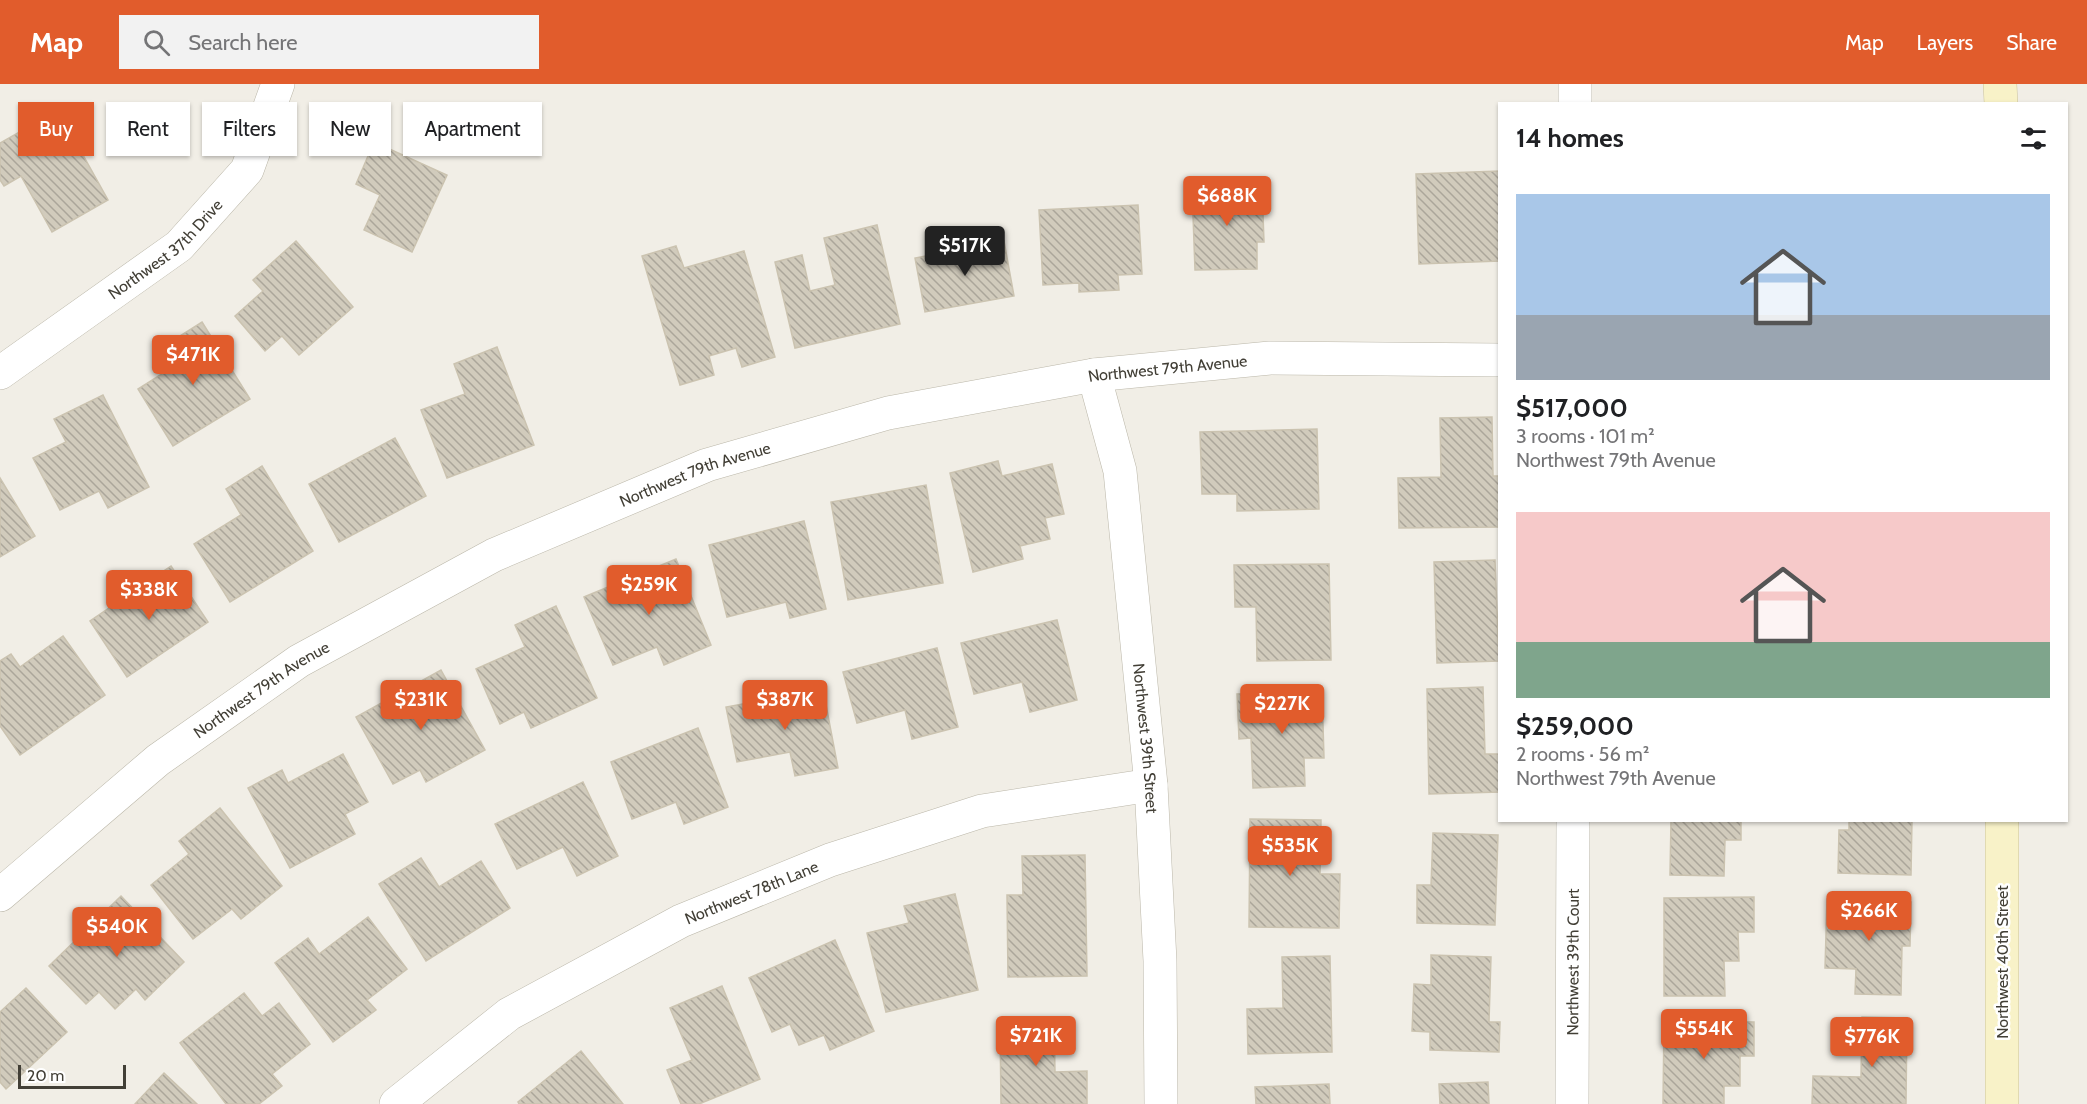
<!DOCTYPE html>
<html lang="en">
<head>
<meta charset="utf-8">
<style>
  :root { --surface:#fff; --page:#f2f2f2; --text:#202124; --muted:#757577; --accent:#e15c2c }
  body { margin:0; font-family:Cabin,sans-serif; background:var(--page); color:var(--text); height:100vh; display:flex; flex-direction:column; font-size:22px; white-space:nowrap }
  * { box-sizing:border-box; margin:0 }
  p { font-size:20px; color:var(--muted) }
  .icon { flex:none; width:33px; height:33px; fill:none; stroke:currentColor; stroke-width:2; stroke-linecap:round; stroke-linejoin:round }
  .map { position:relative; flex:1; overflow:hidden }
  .drawer { position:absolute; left:1498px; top:18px; width:570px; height:720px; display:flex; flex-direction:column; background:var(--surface); border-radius:0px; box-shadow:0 2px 4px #0004 }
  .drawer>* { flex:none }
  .guide { position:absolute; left:18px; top:18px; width:570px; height:54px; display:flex; gap:12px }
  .scale { position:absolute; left:18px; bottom:15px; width:108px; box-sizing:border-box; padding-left:6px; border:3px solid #423f36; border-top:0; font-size:16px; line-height:21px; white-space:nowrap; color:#423f36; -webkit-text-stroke:4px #fff; paint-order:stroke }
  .price { position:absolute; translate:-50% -51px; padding:0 14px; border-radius:6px; background:var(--accent); color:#fff; font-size:20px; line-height:39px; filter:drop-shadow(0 2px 3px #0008) }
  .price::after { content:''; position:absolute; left:50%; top:36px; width:18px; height:14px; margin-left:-9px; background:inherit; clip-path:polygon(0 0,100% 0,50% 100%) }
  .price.on { background:#222; color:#fff }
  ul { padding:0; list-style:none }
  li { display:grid; align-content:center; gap:12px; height:318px; padding:0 18px }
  li span { display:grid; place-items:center; height:186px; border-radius:0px; color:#555 }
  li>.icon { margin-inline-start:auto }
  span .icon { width:108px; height:108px; fill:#fffc; stroke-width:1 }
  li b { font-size:26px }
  h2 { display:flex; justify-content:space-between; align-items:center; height:72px; padding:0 18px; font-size:26px }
  .chip { padding:0 21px; border-radius:0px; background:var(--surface); box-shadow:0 2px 4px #0004; font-size:21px; line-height:54px }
  .chip.on { background:var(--accent); color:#fff }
  header { display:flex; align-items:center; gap:36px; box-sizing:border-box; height:84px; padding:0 30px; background:var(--accent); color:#fff }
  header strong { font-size:28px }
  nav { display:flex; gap:33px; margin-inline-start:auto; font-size:21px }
  .search { width:420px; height:54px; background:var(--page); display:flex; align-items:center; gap:15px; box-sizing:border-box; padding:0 21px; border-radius:0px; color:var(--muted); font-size:22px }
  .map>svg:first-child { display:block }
  .building { fill:url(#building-back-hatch); stroke:#cbc3b0; stroke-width:1.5 }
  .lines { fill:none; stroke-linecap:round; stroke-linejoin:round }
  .street-casing { stroke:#bbb7a9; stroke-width:34 }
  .secondary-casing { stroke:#cbc39a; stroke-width:34 }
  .street { stroke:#fff; stroke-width:33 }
  .secondary { stroke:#f8f2c8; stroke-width:33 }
  .labels { text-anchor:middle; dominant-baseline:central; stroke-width:5; stroke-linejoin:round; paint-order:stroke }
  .street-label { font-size:16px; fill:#423f36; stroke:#fff }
</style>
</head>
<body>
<header>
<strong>Map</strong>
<div class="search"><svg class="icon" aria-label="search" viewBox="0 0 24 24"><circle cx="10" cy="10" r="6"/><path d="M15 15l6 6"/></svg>Search here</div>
<nav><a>Map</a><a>Layers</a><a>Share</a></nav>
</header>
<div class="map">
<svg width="2087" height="1020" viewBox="0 0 2087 1020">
  <defs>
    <pattern id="building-back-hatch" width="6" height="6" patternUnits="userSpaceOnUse" patternTransform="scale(1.5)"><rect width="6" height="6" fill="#d1cbbc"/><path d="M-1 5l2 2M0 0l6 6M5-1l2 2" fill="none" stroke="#aba69a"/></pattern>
  </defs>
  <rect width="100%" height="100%" fill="#f1eee6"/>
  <g class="building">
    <path d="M 58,26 L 108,116 L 52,148 L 21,92 L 4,102 L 0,96 L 0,59 Z"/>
    <path d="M 374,58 L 447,91 L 412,168 L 364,146 L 380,111 L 356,100 Z"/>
    <path d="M 1500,87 L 1500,177 L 1419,180 L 1416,90 Z"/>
    <path d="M 1262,102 L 1264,158 L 1257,158 L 1257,185 L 1195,186 L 1192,104 Z"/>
    <path d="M 1138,121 L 1142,190 L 1118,191 L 1119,206 L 1079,208 L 1079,199 L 1043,201 L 1039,126 Z"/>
    <path d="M 877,141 L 900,240 L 795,264 L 775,178 L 802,171 L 810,207 L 835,201 L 824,154 Z"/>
    <path d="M 296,157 L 353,223 L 299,271 L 282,252 L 265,267 L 235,232 L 263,207 L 253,196 Z"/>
    <path d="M 1004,157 L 1014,212 L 925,228 L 915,174 Z"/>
    <path d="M 676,162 L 684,184 L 744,167 L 775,273 L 742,283 L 736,264 L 709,272 L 714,291 L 680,301 L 642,172 Z"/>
    <path d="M 202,238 L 250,315 L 173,362 L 138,305 L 173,283 L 161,264 Z"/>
    <path d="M 497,263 L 534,361 L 447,394 L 421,326 L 465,310 L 454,280 Z"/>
    <path d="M 103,311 L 149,403 L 108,424 L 99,407 L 60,426 L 33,374 L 66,358 L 54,335 Z"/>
    <path d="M 1492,333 L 1493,392 L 1500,392 L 1500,443 L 1399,444 L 1398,394 L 1441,393 L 1440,334 Z"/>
    <path d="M 1317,345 L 1319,425 L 1237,427 L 1237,410 L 1202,410 L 1200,348 Z"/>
    <path d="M 395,354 L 426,412 L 339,458 L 309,400 Z"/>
    <path d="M 998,377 L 1002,392 L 1052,380 L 1064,430 L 1045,434 L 1050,455 L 1020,462 L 1023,475 L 973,488 L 950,389 Z"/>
    <path d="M 262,382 L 313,467 L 230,518 L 194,460 L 241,431 L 226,405 Z"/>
    <path d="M 0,394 L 35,452 L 0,473 Z"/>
    <path d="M 926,401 L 943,499 L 848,516 L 831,418 Z"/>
    <path d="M 804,437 L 826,525 L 790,534 L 786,518 L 727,533 L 709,461 Z"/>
    <path d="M 676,475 L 711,561 L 664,581 L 657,563 L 613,581 L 584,513 Z"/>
    <path d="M 1495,476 L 1499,577 L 1437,579 L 1434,478 Z"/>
    <path d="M 1329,480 L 1331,576 L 1257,577 L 1256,523 L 1235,523 L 1234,481 Z"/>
    <path d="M 171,482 L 208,538 L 127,593 L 90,537 Z"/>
    <path d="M 556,522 L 597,614 L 531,644 L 524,628 L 500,640 L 476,585 L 525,563 L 515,541 Z"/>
    <path d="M 1057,536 L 1077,616 L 1030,628 L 1022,598 L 974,610 L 961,559 Z"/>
    <path d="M 63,552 L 105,611 L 20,671 L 0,642 L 0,577 L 11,570 L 20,583 Z"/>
    <path d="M 937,564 L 958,643 L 912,655 L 905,626 L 857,639 L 843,588 Z"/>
    <path d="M 441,586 L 485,666 L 426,698 L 420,686 L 393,700 L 356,633 Z"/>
    <path d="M 1483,603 L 1485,670 L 1500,670 L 1500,708 L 1429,710 L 1427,605 Z"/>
    <path d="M 823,605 L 838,684 L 795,692 L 790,668 L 737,678 L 726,623 Z"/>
    <path d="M 1322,607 L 1324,674 L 1304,674 L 1305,702 L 1253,704 L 1251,654 L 1239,655 L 1237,610 Z"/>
    <path d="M 698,644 L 728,723 L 684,740 L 676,718 L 632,735 L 611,678 Z"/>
    <path d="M 343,670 L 368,718 L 345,730 L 355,750 L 290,784 L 248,704 L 282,686 L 288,699 Z"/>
    <path d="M 583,698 L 618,772 L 577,792 L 563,763 L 517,785 L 495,740 Z"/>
    <path d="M 220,724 L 282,802 L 241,835 L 232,825 L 193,855 L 151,801 L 189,770 L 179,757 Z"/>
    <path d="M 1250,735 L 1321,736 L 1320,790 L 1340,790 L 1339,844 L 1249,843 Z"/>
    <path d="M 1671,736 L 1741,736 L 1741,756 L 1725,756 L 1724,792 L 1670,791 Z"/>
    <path d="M 1849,736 L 1912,736 L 1911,791 L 1838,789 L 1839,746 L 1849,746 Z"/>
    <path d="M 1433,749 L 1498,751 L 1495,841 L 1417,839 L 1417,801 L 1431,801 Z"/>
    <path d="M 1085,771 L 1087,892 L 1008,893 L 1007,811 L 1023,811 L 1022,772 Z"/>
    <path d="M 421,774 L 439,803 L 481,777 L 510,824 L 426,877 L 379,800 Z"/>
    <path d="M 955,810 L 978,906 L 886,928 L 867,849 L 909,839 L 904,822 Z"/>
    <path d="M 121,812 L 184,878 L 145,916 L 136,905 L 115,925 L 99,908 L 86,920 L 49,882 Z"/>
    <path d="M 1754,813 L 1754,848 L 1738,848 L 1739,877 L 1724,877 L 1725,912 L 1664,912 L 1664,814 Z"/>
    <path d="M 1827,815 L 1911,818 L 1910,862 L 1902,862 L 1901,911 L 1855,910 L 1856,885 L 1825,884 Z"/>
    <path d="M 368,833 L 407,885 L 367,916 L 376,926 L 333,958 L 275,879 L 308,854 L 319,870 Z"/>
    <path d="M 835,856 L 874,947 L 830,966 L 824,951 L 799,961 L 790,940 L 772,948 L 749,894 Z"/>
    <path d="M 1431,871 L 1491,873 L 1489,938 L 1500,938 L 1499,968 L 1430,966 L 1430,948 L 1412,947 L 1414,900 L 1431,901 Z"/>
    <path d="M 1330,872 L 1332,968 L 1248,970 L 1247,925 L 1283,924 L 1282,873 Z"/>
    <path d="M 722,902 L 760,995 L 699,1020 L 681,1020 L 667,986 L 692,976 L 670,924 Z"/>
    <path d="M 26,904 L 67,948 L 6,1005 L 0,998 L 0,928 Z"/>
    <path d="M 244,909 L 262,932 L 279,919 L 310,960 L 272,990 L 282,1002 L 259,1020 L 226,1020 L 180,959 Z"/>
    <path d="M 1862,933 L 1907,934 L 1906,1020 L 1812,1020 L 1813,992 L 1861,993 Z"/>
    <path d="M 1054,937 L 1055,988 L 1087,987 L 1087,1020 L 1001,1020 L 1000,938 Z"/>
    <path d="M 1664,937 L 1754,938 L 1754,972 L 1740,972 L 1740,1002 L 1724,1002 L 1724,1020 L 1663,1020 Z"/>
    <path d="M 581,967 L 623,1020 L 519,1020 L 518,1018 Z"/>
    <path d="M 164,989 L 197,1020 L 135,1020 Z"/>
    <path d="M 1488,998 L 1489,1020 L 1440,1020 L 1439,1000 Z"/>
    <path d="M 1329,1000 L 1330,1020 L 1256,1020 L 1255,1003 Z"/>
  </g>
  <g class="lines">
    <g class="street-casing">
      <g id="street">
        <path d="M 1575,20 L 1575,0"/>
        <path id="s1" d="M 0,289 L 179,162 L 247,86 L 278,0"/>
        <path id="s2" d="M 1094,291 L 1120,387 L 1151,701 L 1160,877 L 1161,1020"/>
        <path id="s3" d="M 0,811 L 158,676 L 299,577 L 494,471 L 707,381 L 888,329 L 1094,291 L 1270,274 L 1500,276"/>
        <path id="s4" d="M 396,1020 L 509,930 L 681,837 L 830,776 L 982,727 L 1151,701"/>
        <path id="s5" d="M 1572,1020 L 1573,736"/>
      </g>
    </g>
    <g class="secondary-casing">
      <g id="secondary">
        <path d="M 2000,0 L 2001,20"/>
        <path d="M 2002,736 L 2002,1020"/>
      </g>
    </g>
    <use href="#street" class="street"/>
    <use href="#secondary" class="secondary"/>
  </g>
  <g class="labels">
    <g class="street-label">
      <text stroke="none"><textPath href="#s1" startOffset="207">Northwest 37th Drive</textPath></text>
      <text stroke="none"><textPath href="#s3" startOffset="1305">Northwest 79th Avenue</textPath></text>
      <text stroke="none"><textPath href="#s3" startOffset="819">Northwest 79th Avenue</textPath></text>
      <text stroke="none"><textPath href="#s3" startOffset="333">Northwest 79th Avenue</textPath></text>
      <text stroke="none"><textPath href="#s2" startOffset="368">Northwest 39th Street</textPath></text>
      <text stroke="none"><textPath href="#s4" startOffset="416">Northwest 78th Lane</textPath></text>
      <text stroke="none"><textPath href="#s5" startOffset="142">Northwest 39th Court</textPath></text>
      <text transform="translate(2002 878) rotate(-90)">Northwest 40th Street</text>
    </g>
  </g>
</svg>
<div class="scale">20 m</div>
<b class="price" style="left:1227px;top:143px">$688K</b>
<b class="price on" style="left:965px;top:193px">$517K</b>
<b class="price" style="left:193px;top:302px">$471K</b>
<b class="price" style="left:649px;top:532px">$259K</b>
<b class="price" style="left:149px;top:537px">$338K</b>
<b class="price" style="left:421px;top:647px">$231K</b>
<b class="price" style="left:785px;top:647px">$387K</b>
<b class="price" style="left:1282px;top:651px">$227K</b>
<b class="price" style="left:1290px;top:793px">$535K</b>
<b class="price" style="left:1869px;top:858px">$266K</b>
<b class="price" style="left:117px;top:874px">$540K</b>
<b class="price" style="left:1704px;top:976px">$554K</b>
<b class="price" style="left:1036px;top:983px">$721K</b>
<b class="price" style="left:1872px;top:984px">$776K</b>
<div class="guide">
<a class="chip on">Buy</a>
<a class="chip">Rent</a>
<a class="chip">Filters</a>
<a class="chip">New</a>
<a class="chip">Apartment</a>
</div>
<section class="drawer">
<h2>14 homes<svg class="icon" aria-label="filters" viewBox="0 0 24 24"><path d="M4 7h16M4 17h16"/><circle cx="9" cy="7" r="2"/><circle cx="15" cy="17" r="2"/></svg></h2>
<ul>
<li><span style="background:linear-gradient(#a9c7e8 65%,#9aa5b1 0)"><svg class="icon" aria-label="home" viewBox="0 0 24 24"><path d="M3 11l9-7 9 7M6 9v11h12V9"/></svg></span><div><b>$517,000</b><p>3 rooms · 101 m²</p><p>Northwest 79th Avenue</p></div></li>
<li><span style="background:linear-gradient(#f6c9c9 70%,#7fa58c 0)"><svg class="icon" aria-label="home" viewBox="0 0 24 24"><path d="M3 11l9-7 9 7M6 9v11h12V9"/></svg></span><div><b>$259,000</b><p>2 rooms · 56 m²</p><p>Northwest 79th Avenue</p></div></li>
</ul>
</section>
</div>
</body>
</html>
